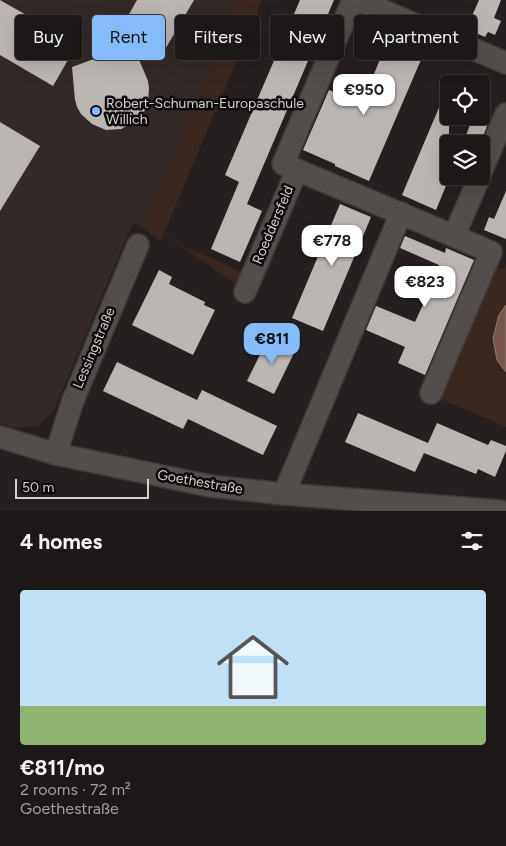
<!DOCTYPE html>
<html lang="en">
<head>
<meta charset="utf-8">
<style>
  :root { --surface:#1c1817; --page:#252120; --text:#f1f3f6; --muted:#a0a0a1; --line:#3a3736; --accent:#85bbfb }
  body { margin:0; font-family:Figtree,sans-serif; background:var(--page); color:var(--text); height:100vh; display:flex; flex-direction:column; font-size:19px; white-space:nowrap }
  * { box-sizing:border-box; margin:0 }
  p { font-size:16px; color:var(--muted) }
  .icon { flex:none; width:28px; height:28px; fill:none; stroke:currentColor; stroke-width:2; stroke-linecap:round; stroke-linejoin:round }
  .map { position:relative; height:511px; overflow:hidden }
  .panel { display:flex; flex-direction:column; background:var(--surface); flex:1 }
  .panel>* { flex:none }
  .banner { position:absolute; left:15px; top:15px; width:476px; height:45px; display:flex; gap:10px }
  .buttons { position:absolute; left:440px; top:75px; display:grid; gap:10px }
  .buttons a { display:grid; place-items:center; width:50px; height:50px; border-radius:5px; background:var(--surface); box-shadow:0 5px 20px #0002,0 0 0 1px var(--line); font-size:25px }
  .scale { position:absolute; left:15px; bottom:12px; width:134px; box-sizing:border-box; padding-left:5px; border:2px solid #d5d2d1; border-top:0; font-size:14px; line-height:18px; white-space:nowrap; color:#d5d2d1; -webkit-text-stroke:4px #0c0a0a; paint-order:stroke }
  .price { position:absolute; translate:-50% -42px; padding:0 11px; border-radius:10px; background:#fff; color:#222; font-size:16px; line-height:32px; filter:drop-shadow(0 1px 2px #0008) }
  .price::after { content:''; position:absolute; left:50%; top:30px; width:15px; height:11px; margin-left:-8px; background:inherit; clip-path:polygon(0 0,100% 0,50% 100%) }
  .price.on { background:var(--accent); color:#111 }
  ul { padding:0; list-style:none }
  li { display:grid; align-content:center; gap:10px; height:265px; padding:0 20px }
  li span { display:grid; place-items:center; height:155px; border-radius:5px; color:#555 }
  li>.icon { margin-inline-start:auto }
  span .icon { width:90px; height:90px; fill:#fffc; stroke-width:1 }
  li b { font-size:21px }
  h2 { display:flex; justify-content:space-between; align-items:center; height:60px; padding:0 20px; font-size:21px }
  .tag { padding:0 18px; border-radius:5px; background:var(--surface); box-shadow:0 5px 20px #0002,0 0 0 1px var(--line); font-size:18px; line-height:45px }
  .tag.on { background:var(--accent); color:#111 }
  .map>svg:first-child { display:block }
  .built { fill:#332926 }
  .green { fill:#3a2820 }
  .water { fill:#755649; stroke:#927b72 }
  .building { fill:#bbb5b3 }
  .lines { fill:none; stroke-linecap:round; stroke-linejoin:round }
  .minor-casing { stroke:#3e3a39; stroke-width:24 }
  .minor { stroke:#534e4c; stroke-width:21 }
  .poi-dot { fill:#85bbfb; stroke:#0c0a0a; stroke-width:2 }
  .labels { text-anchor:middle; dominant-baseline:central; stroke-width:5; stroke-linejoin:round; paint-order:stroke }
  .poi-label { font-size:14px; fill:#d5d2d1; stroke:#0c0a0a; text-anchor:start }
  .street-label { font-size:14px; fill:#d5d2d1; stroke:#0c0a0a }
</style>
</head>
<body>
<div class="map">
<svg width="506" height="511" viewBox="0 0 506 511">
  <rect width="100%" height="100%" fill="#25201f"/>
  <path class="built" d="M 0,0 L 239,0 L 143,228 L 133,222 L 54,410 L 39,426 L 16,428 L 0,423 Z"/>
  <g class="green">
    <path d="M 239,0 L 262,0 L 164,233 L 187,248 L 245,273 L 239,286 L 164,234 L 161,241 L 143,228 Z"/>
    <path d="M 506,263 L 506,305 L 499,315 L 497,360 L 506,372 L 506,427 L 434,396 L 489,264 L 503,270 Z"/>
  </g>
  <path class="water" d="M 506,305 L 506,372 L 497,360 L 493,338 L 499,315 Z"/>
  <g class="building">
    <path d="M 0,0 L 77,44 L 53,86 L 0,55 Z"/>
    <path d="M 137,0 L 194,0 L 160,58 L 118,34 Z"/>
    <path d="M 300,0 L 334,0 L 247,204 L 262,211 L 240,262 L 211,249 L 239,182 L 225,175 Z"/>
    <path d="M 479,0 L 501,0 L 494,18 L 501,21 L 495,35 L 488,32 L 485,37 L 462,27 L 467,14 L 472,16 Z"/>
    <path d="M 388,40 L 423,55 L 369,181 L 335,166 L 335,164 L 303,150 L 329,90 L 362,103 Z"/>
    <path d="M 135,50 L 148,81 L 149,88 L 148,103 L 145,110 L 135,122 L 121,129 L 106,130 L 92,124 L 81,114 L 77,107 L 75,100 L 72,67 L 102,56 Z"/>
    <path d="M 449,84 L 449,176 L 450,176 L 436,210 L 402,195 Z"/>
    <path d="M 473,116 L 478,116 L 489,121 L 480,144 L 463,144 Z"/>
    <path d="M 0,122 L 40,146 L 0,211 Z"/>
    <path d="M 506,191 L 506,239 L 484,230 L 489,217 L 494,219 Z"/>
    <path d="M 340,204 L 371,217 L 323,331 L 292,318 Z"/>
    <path d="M 405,236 L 445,253 L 446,248 L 474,260 L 425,375 L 398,363 L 405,347 L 366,330 L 376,306 L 415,322 L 426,298 L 439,265 L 400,248 Z"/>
    <path d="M 159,270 L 172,277 L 169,284 L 205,302 L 204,305 L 215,310 L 193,355 L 132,325 Z"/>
    <path d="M 269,336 L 296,349 L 274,394 L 247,381 Z"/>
    <path d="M 117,362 L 197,400 L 202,390 L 277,426 L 263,455 L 188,419 L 183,429 L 103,391 Z"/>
    <path d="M 358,413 L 428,443 L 437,423 L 488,445 L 491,440 L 506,446 L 506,451 L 495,477 L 478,469 L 476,474 L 424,453 L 415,472 L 345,442 Z"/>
  </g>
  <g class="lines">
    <g class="minor-casing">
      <g id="minor">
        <path d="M 358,0 L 506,63"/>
        <path d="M 297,170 L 454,236 L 480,176"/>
        <path d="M 481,172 L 506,114"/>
        <path d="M 245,292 L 297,170 L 283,164 L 353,0"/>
        <path d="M 431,393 L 491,252 L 454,236"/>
        <path d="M 0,437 L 56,454 L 210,486 L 284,494 L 500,511"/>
        <path d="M 56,454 L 72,403 L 138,245"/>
        <path d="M 284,494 L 401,213"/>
      </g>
    </g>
    <use href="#minor" class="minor"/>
  </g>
  <circle class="poi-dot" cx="96" cy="111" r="5"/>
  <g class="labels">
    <g class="poi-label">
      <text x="106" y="103">Robert-Schuman-Europaschule<tspan x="106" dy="16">Willich</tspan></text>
    </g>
    <g class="street-label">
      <text transform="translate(273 225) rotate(-67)">Roeddersfeld</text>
      <text transform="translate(94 348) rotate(-67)">Lessingstraße</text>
      <text transform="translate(200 482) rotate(10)">Goethestraße</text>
    </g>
  </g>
</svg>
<div class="buttons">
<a><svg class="icon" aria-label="locate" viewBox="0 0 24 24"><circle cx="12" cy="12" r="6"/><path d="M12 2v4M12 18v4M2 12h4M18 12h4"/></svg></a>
<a><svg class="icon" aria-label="layers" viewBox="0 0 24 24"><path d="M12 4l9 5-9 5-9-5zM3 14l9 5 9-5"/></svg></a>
</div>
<div class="scale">50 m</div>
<b class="price" style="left:364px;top:116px">€950</b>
<b class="price" style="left:332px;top:267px">€778</b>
<b class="price" style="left:425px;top:308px">€823</b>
<b class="price on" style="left:272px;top:365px">€811</b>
<div class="banner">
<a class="tag">Buy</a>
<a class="tag on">Rent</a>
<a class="tag">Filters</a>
<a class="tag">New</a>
<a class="tag">Apartment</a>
</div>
</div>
<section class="panel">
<h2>4 homes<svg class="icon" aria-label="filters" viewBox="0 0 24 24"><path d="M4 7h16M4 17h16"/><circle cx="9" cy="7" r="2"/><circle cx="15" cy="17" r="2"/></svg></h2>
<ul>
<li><span style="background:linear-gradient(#bfe0f5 75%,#8fb573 0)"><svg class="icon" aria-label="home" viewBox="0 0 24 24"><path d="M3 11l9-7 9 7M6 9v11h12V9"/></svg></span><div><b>€811/mo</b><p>2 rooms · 72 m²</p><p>Goethestraße</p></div></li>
</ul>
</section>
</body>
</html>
